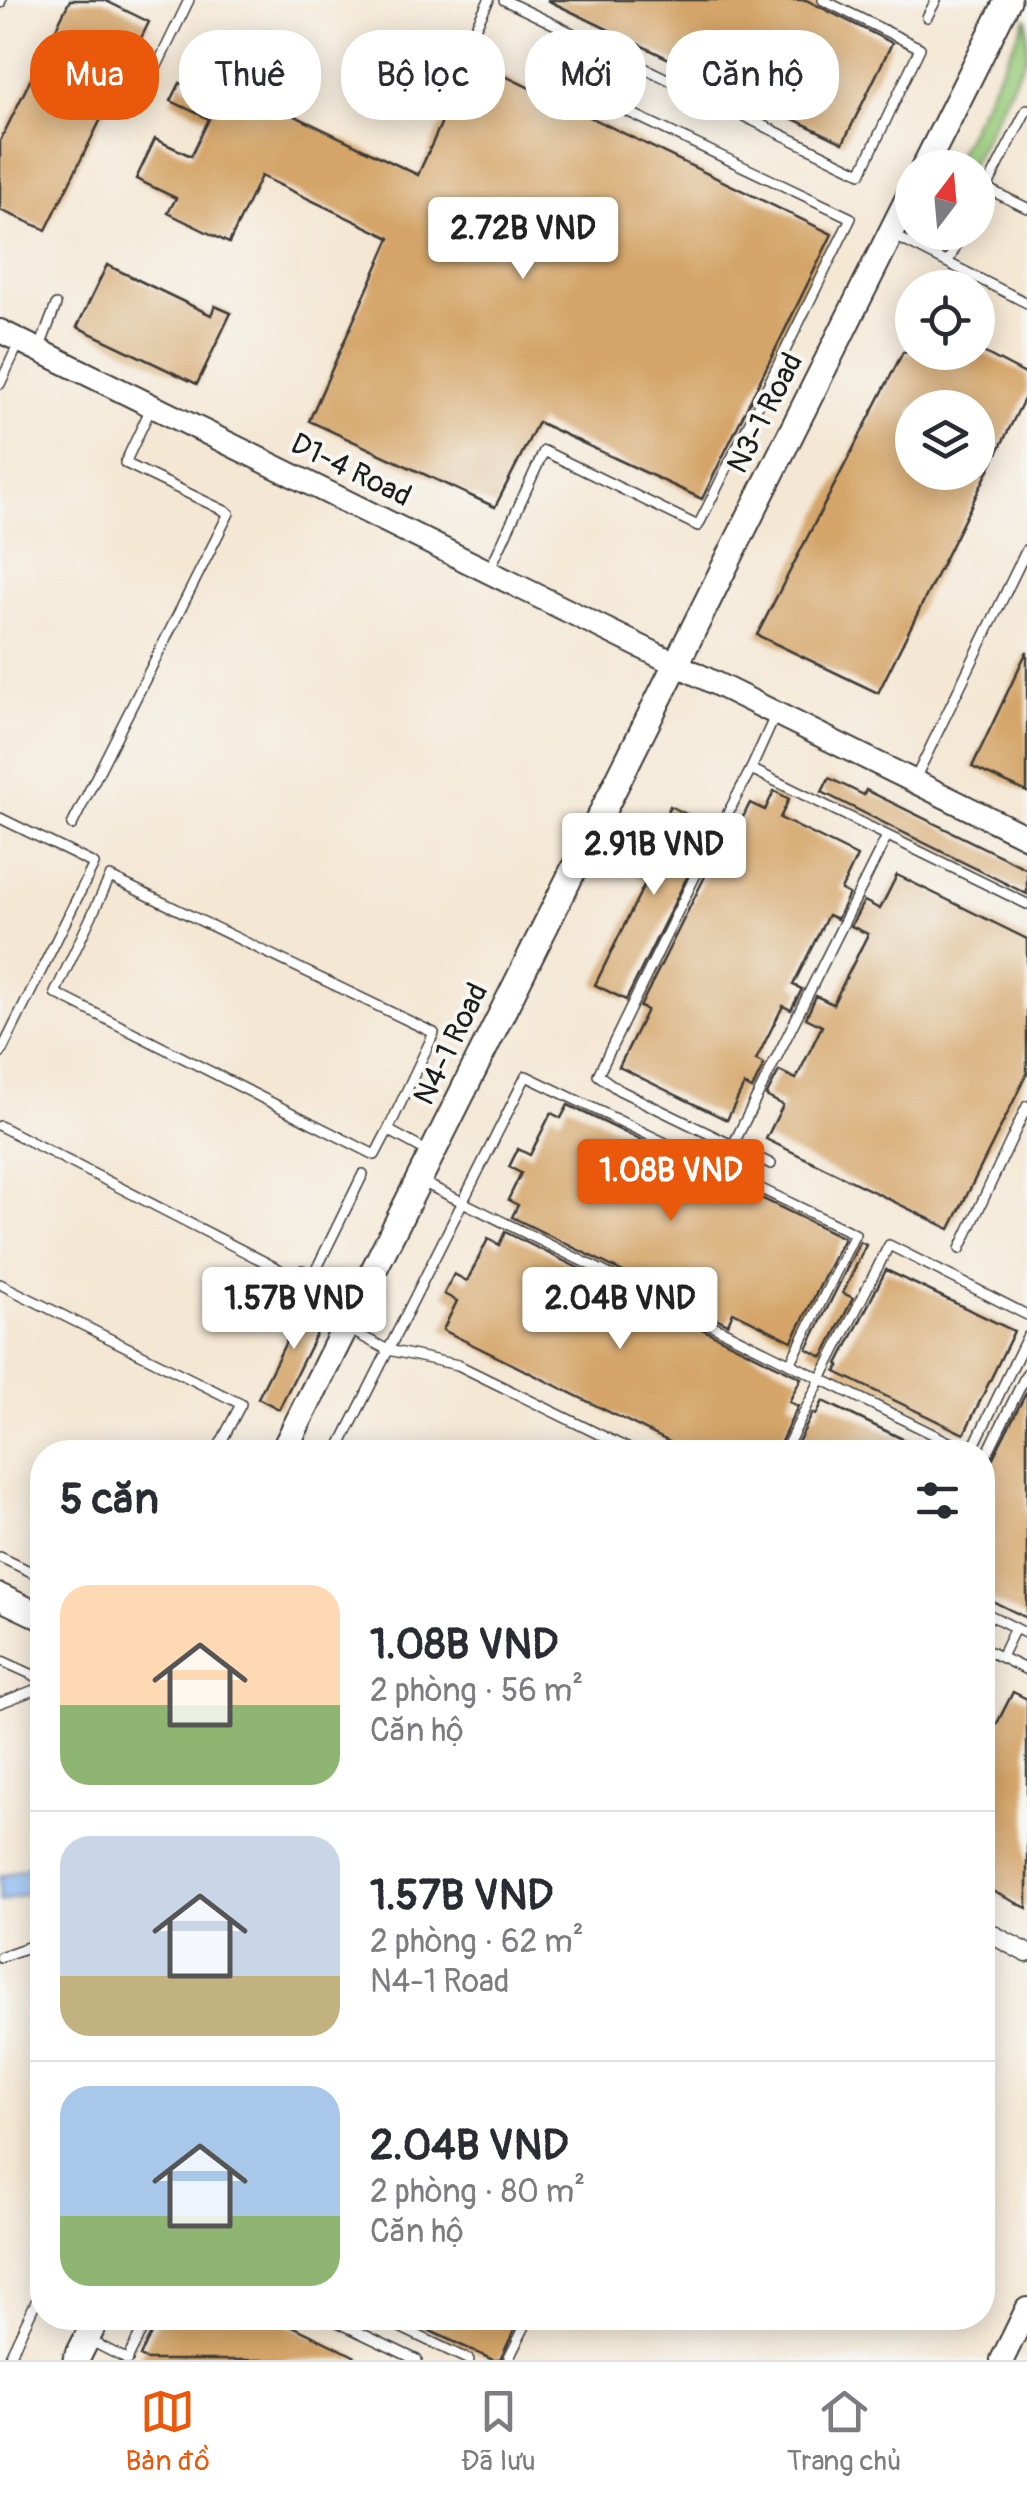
<!DOCTYPE html>
<html lang="vi">
<head>
<meta charset="utf-8">
<style>
  :root { --surface:#fff; --page:#f7f7f7; --text:#2b2b33; --muted:#7c7c81; --line:#e1e1e2; --accent:#ea580c }
  body { margin:0; font-family:Pangolin,sans-serif; background:var(--page); color:var(--text); height:100vh; display:flex; flex-direction:column; font-size:38px; white-space:nowrap }
  * { box-sizing:border-box; margin:0 }
  p { font-size:32px; color:var(--muted) }
  .icon { flex:none; width:55px; height:55px; fill:none; stroke:currentColor; stroke-width:2; stroke-linecap:round; stroke-linejoin:round }
  .map { position:relative; flex:1; overflow:hidden }
  .panel { position:absolute; left:30px; top:1440px; width:965px; height:890px; display:flex; flex-direction:column; background:var(--surface); border-radius:40px; box-shadow:0 5px 25px #0003 }
  .panel>* { flex:none }
  .banner { position:absolute; left:30px; top:30px; width:968px; height:90px; display:flex; gap:20px }
  .needle { width:65px; rotate:16deg }
  .tools { position:absolute; left:895px; top:150px; display:grid; gap:20px }
  .tools a { display:grid; place-items:center; width:100px; height:100px; border-radius:50%; background:var(--surface); box-shadow:0 5px 25px #0003; font-size:50px }
  .price { position:absolute; translate:-50% -85px; padding:0 22px; border-radius:10px; background:#fff; color:#222; font-size:32px; line-height:65px; filter:drop-shadow(0 2px 5px #0008) }
  .price::after { content:''; position:absolute; left:50%; top:60px; width:30px; height:22px; margin-left:-15px; background:inherit; clip-path:polygon(0 0,100% 0,50% 100%) }
  .price.current { background:var(--accent); color:#fff }
  ul { padding:0; list-style:none }
  li { display:flex; align-items:center; gap:30px; height:250px; padding:0 30px }
  li+li { border-top:2px solid var(--line) }
  li span { display:grid; place-items:center; flex:none; width:280px; height:200px; border-radius:30px; color:#555 }
  li>.icon { margin-inline-start:auto }
  span .icon { width:120px; height:120px; fill:#fffc; stroke-width:1 }
  li b { font-size:42px }
  h2 { display:flex; justify-content:space-between; align-items:center; height:120px; padding:0 30px; font-size:42px }
  .chip { padding:0 35px; border-radius:40px; background:var(--surface); box-shadow:0 5px 25px #0003; font-size:35px; line-height:90px }
  .chip.current { background:var(--accent); color:#fff }
  .menu { display:flex; justify-content:space-around; align-items:center; height:140px; border-top:2px solid var(--line); background:var(--surface); font-size:28px; color:var(--muted) }
  .menu a { display:grid; justify-items:center; gap:5px }
  .menu .current { color:var(--accent) }
  .map>svg:first-child { display:block }
  .green { fill:#99ca7a; stroke:#5a734b; stroke-width:2.5 }
  .water { fill:#8ab9f5; stroke:#536a88; stroke-width:2.5 }
  .building { fill:#d4a468; fill-rule:evenodd }
  .lines { fill:none; stroke-linecap:round; stroke-linejoin:round }
  .service-casing { stroke:#3c3a37; stroke-width:12 }
  .minor-casing { stroke:#3c3a37; stroke-width:21 }
  .tertiary-casing { stroke:#3c3a37; stroke-width:26 }
  .secondary-casing { stroke:#3c3a37; stroke-width:29 }
  .service { stroke:#fff; stroke-width:9 }
  .minor { stroke:#fff; stroke-width:18 }
  .tertiary { stroke:#fff; stroke-width:22 }
  .secondary { stroke:#fff; stroke-width:25 }
  .labels { text-anchor:middle; dominant-baseline:central; stroke-width:8; stroke-linejoin:round; paint-order:stroke }
  .street-label { font-size:30px; fill:#1c1c1c; stroke:#f6f6f2 }
</style>
</head>
<body>
<div class="map">
<svg width="1027" height="2360" viewBox="0 0 1027 2360">
  <rect width="100%" height="100%" fill="#f6f6f2"/>
  <filter id="ink" filterUnits="userSpaceOnUse"><feTurbulence type="fractalNoise" baseFrequency=".01" numOctaves="2"/><feDisplacementMap in="SourceGraphic" scale="20" xChannelSelector="R" yChannelSelector="G"/><feConvolveMatrix kernelMatrix="1 2 1 2 8 2 1 2 1" color-interpolation-filters="sRGB"/></filter>
  <filter id="wash" filterUnits="userSpaceOnUse"><feTurbulence type="fractalNoise" baseFrequency=".0048" numOctaves="4" result="noise"/><feDisplacementMap in="SourceGraphic" scale="40" xChannelSelector="R" yChannelSelector="G"/><feGaussianBlur stdDeviation="2.25" result="paint"/><feColorMatrix in="noise" values="0 0 0 0 0 0 0 0 0 0 0 0 0 0 0 0 0 1.4 0 .05"/><feComposite in="paint" operator="in"/></filter>
  <g filter="url(#wash)">
    <rect width="100%" height="100%" fill="#f4e7d3"/>
    <path class="green" d="M 1027,17 L 1027,55 L 970,167 L 951,167 Z"/>
    <path class="water" d="M 42,1862 L 42,1889 L 0,1902 L 0,1877 Z"/>
    <g id="blocks">
      <g class="building">
        <path d="M 70,0 L 104,0 L 149,22 L 46,230 L 0,210 L 0,141 Z"/>
        <path d="M 547,0 L 806,0 L 892,43 L 843,143 Z"/>
        <path d="M 470,59 L 832,234 L 702,499 L 538,422 L 495,507 L 309,421 L 390,238 L 261,176 L 229,243 L 168,213 L 176,198 L 136,179 L 155,139 L 191,156 L 209,119 L 171,101 L 180,83 L 218,101 L 226,83 L 418,175 Z"/>
        <path d="M 107,265 L 211,315 L 215,306 L 231,313 L 197,384 L 77,327 Z"/>
        <path d="M 903,352 L 983,352 L 1027,375 L 1027,393 L 878,693 L 757,635 ZM 912,408 L 978,408 L 978,472 L 912,472 Z"/>
        <path d="M 1027,651 L 1027,792 L 972,767 Z"/>
        <path d="M 829,778 L 864,795 L 866,790 L 1027,869 L 1027,894 L 822,792 Z"/>
        <path d="M 774,791 L 789,799 L 780,818 L 857,856 L 841,890 L 849,894 L 837,919 L 828,915 L 793,985 L 802,989 L 791,1010 L 783,1006 L 756,1060 L 764,1064 L 752,1089 L 744,1085 L 727,1120 L 619,1067 L 647,1010 L 640,1007 L 726,834 L 733,837 L 750,803 L 765,810 Z"/>
        <path d="M 670,806 L 712,827 L 626,1000 L 595,985 L 646,881 L 635,875 Z"/>
        <path d="M 897,875 L 1027,939 L 1027,1074 L 950,1229 L 766,1139 L 783,1105 L 766,1096 L 779,1071 L 796,1079 L 822,1026 L 806,1018 L 816,996 L 833,1004 L 868,934 L 851,926 L 864,901 L 880,909 Z"/>
        <path d="M 568,1105 L 844,1238 L 792,1341 L 733,1312 L 728,1324 L 512,1217 L 518,1205 L 508,1200 L 521,1173 L 509,1167 L 518,1149 L 530,1155 L 551,1113 L 561,1118 Z"/>
        <path d="M 505,1232 L 801,1378 L 789,1402 L 798,1406 L 776,1452 L 690,1452 L 443,1330 L 457,1301 L 444,1294 L 454,1274 L 467,1281 L 488,1239 L 499,1245 Z"/>
        <path d="M 860,1242 L 866,1245 L 843,1293 L 853,1298 L 823,1357 L 807,1349 Z"/>
        <path d="M 886,1270 L 1014,1331 L 964,1434 L 836,1372 L 840,1365 L 838,1364 Z"/>
        <path d="M 309,1296 L 330,1306 L 279,1409 L 258,1398 Z"/>
        <path d="M 1027,1391 L 1027,1618 L 982,1596 L 982,1479 Z"/>
        <path d="M 823,1401 L 930,1452 L 793,1452 L 813,1413 L 816,1415 Z"/>
        <path d="M 1013,1692 L 1027,1699 L 1027,1908 L 982,1886 L 982,1753 Z"/>
        <path d="M 159,2318 L 276,2318 L 362,2360 L 147,2360 L 140,2356 Z"/>
        <path d="M 402,2318 L 520,2318 L 500,2360 L 493,2360 Z"/>
      </g>
    </g>
  </g>
  <g filter="url(#ink)">
    <use href="#blocks" fill-opacity="0" stroke="#3c3a37" stroke-width="2.5"/>
    <g class="lines">
      <g class="service-casing">
        <g id="service">
          <path d="M 504,0 L 861,173 L 920,48 L 823,0"/>
          <path d="M 0,3 L 1,0"/>
          <path d="M 927,17 L 936,0"/>
          <path d="M 470,38 L 489,0"/>
          <path d="M 140,101 L 189,0"/>
          <path d="M 986,188 L 1027,208"/>
          <path d="M 978,205 L 1027,109"/>
          <path d="M 893,235 L 1027,303"/>
          <path d="M 948,262 L 963,232"/>
          <path d="M 40,347 L 56,305"/>
          <path d="M 0,384 L 19,343"/>
          <path d="M 490,569 L 544,451 L 698,526 L 851,218 L 551,75"/>
          <path d="M 751,769 L 1027,904"/>
          <path d="M 915,779 L 1027,549"/>
          <path d="M 0,818 L 94,864 L 0,1054"/>
          <path d="M 72,825 L 229,513 L 125,463 L 151,408"/>
          <path d="M 0,1126 L 298,1279 L 302,1270 L 357,1298"/>
          <path d="M 388,1130 L 375,1155 L 55,993 L 110,877 L 434,1033 L 388,1130 L 430,1153"/>
          <path d="M 733,1145 L 887,836"/>
          <path d="M 771,1164 L 619,1090 L 598,1075 L 698,870 L 751,769 L 775,716"/>
          <path d="M 420,1181 L 969,1452"/>
          <path d="M 960,1249 L 1027,1106"/>
          <path d="M 313,1276 L 363,1174"/>
          <path d="M 0,1284 L 241,1404 L 216,1452"/>
          <path d="M 348,1329 L 388,1350 L 458,1365 L 635,1452"/>
          <path d="M 337,1452 L 526,1076 L 855,1234 L 790,1364"/>
          <path d="M 784,1452 L 889,1245 L 1027,1315"/>
          <path d="M 971,1452 L 1027,1337"/>
          <path d="M 982,1464 L 1027,1373"/>
          <path d="M 0,1557 L 42,1577"/>
          <path d="M 982,1611 L 1027,1634"/>
          <path d="M 982,1648 L 1027,1670"/>
          <path d="M 1001,1657 L 1015,1628"/>
          <path d="M 0,1660 L 42,1679"/>
          <path d="M 0,1703 L 42,1687"/>
          <path d="M 0,1957 L 42,1942"/>
          <path d="M 329,2318 L 417,2360"/>
          <path d="M 381,2318 L 469,2360"/>
          <path d="M 89,2340 L 128,2360"/>
          <path d="M 8,2360 L 42,2289"/>
          <path d="M 127,2360 L 148,2318"/>
          <path d="M 508,2360 L 529,2318"/>
        </g>
      </g>
      <g class="minor-casing">
        <path id="minor" d="M 982,1929 L 1027,1953"/>
      </g>
      <g class="tertiary-casing">
        <g id="tertiary">
          <path d="M 0,331 L 1027,837"/>
          <path d="M 1002,2360 L 1027,2309"/>
        </g>
      </g>
      <g class="secondary-casing">
        <g id="secondary">
          <path d="M 924,168 L 1008,0"/>
          <path d="M 283,1452 L 912,191"/>
          <path d="M 0,1597 L 42,1617"/>
          <path d="M 76,2360 L 97,2318"/>
        </g>
      </g>
      <use href="#service" class="service"/>
      <use href="#minor" class="minor"/>
      <use href="#tertiary" class="tertiary"/>
      <use href="#secondary" class="secondary"/>
    </g>
  </g>
  <g class="labels">
    <g class="street-label">
      <text transform="translate(765 413) rotate(-63)">N3-1 Road</text>
      <text transform="translate(351 470) rotate(26)">D1-4 Road</text>
      <text transform="translate(451 1044) rotate(-64)">N4-1 Road</text>
    </g>
  </g>
</svg>
<div class="tools">
<a><svg class="needle" viewBox="-14 -14 28 28"><path d="M0-13l5 13h-10z" fill="#e53935"/><path d="M0 13l5-13h-10z" fill="#7c7c81"/></svg></a>
<a><svg class="icon" aria-label="locate" viewBox="0 0 24 24"><circle cx="12" cy="12" r="6"/><path d="M12 2v4M12 18v4M2 12h4M18 12h4"/></svg></a>
<a><svg class="icon" aria-label="layers" viewBox="0 0 24 24"><path d="M12 4l9 5-9 5-9-5zM3 14l9 5 9-5"/></svg></a>
</div>
<b class="price" style="left:523px;top:282px">2.72B VND</b>
<b class="price" style="left:654px;top:898px">2.91B VND</b>
<b class="price current" style="left:671px;top:1224px">1.08B VND</b>
<b class="price" style="left:294px;top:1352px">1.57B VND</b>
<b class="price" style="left:620px;top:1352px">2.04B VND</b>
<div class="banner">
<a class="chip current">Mua</a>
<a class="chip">Thuê</a>
<a class="chip">Bộ lọc</a>
<a class="chip">Mới</a>
<a class="chip">Căn hộ</a>
</div>
<section class="panel">
<h2>5 căn<svg class="icon" aria-label="filters" viewBox="0 0 24 24"><path d="M4 7h16M4 17h16"/><circle cx="9" cy="7" r="2"/><circle cx="15" cy="17" r="2"/></svg></h2>
<ul>
<li><span style="background:linear-gradient(#ffd9b3 60%,#8fb573 0)"><svg class="icon" aria-label="home" viewBox="0 0 24 24"><path d="M3 11l9-7 9 7M6 9v11h12V9"/></svg></span><div><b>1.08B VND</b><p>2 phòng · 56 m²</p><p>Căn hộ</p></div></li>
<li><span style="background:linear-gradient(#c9d6e8 70%,#c2b280 0)"><svg class="icon" aria-label="home" viewBox="0 0 24 24"><path d="M3 11l9-7 9 7M6 9v11h12V9"/></svg></span><div><b>1.57B VND</b><p>2 phòng · 62 m²</p><p>N4-1 Road</p></div></li>
<li><span style="background:linear-gradient(#a9c7e8 65%,#8fb573 0)"><svg class="icon" aria-label="home" viewBox="0 0 24 24"><path d="M3 11l9-7 9 7M6 9v11h12V9"/></svg></span><div><b>2.04B VND</b><p>2 phòng · 80 m²</p><p>Căn hộ</p></div></li>
</ul>
</section>
</div>
<nav class="menu">
<a class="current"><svg class="icon" aria-label="map" viewBox="0 0 24 24"><path d="M3 6l6-2 6 2 6-2v14l-6 2-6-2-6 2zM9 4v14M15 6v14"/></svg>Bản đồ</a>
<a><svg class="icon" aria-label="saved" viewBox="0 0 24 24"><path d="M7 4h10v16l-5-4-5 4z"/></svg>Đã lưu</a>
<a><svg class="icon" aria-label="home" viewBox="0 0 24 24"><path d="M3 11l9-7 9 7M6 9v11h12V9"/></svg>Trang chủ</a>
</nav>
</body>
</html>
